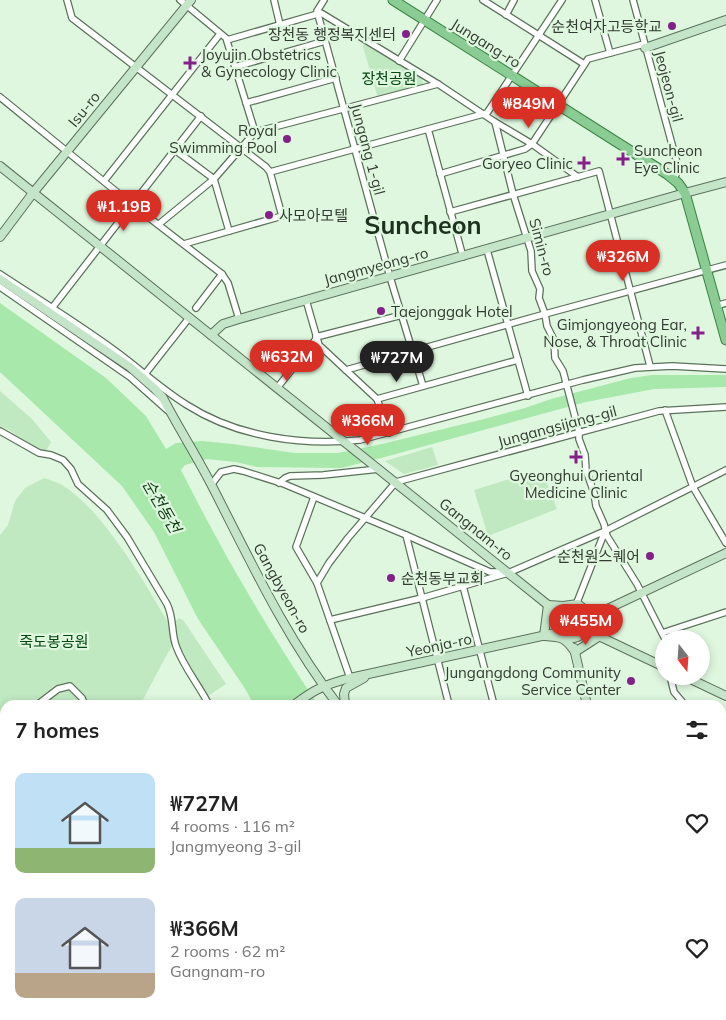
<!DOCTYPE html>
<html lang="en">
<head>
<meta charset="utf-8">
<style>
  :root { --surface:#fff; --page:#f2f2f2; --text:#222; --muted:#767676; --accent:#d93025 }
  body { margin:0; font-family:Mulish,"Noto Sans KR",sans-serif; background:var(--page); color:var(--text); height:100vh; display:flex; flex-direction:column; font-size:19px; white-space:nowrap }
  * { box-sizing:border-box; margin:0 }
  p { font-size:16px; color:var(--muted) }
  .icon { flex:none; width:28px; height:28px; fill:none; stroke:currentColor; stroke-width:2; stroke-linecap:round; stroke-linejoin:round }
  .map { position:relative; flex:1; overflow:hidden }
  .drawer { position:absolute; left:0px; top:700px; width:726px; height:320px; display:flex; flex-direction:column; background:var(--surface); border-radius:15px 15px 0 0; box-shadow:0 2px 8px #0003 }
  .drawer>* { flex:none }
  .needle { width:32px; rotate:163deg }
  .buttons { position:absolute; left:655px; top:630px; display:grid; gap:10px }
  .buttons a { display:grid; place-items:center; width:55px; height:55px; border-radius:50%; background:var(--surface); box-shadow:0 2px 8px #0003; font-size:25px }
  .price { position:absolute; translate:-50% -42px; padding:0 11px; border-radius:18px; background:var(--accent); color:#fff; font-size:16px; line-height:32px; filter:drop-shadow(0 1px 2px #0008) }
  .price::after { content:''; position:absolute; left:50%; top:30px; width:15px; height:11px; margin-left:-8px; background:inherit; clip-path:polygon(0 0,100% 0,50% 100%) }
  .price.current { background:#222; color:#fff }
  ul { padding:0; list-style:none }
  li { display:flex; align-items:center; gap:15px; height:125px; padding:0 15px }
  li span { display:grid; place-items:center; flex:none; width:140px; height:100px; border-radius:10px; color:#555 }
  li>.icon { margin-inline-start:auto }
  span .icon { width:60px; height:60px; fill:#fffc; stroke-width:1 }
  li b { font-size:21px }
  h2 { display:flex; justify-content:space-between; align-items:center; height:60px; padding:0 15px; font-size:21px }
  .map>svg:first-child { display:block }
  .green { fill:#c0e9c1 }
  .water { fill:#a8e8ab }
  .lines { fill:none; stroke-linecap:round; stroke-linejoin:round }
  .street-casing { stroke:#5c715c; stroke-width:8 }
  .secondary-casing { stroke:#5c715c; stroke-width:10 }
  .primary-casing { stroke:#3a8343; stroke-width:11 }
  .street { stroke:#fff; stroke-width:5.5 }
  .secondary { stroke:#c5e5c9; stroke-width:8 }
  .primary { stroke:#8bcb94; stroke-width:9 }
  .rail { stroke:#717f71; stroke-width:2; stroke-dasharray:6 6; stroke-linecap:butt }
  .poi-dot { fill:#84208a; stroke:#dff7df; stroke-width:2 }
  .labels { text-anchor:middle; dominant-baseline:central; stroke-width:4.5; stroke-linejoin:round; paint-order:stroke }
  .poi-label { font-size:15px; fill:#333c33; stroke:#dff7df; text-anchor:end }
  .street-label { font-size:15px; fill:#333c33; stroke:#dff7df }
  .park-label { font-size:15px; fill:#00470f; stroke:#dff7df }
  .water-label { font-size:16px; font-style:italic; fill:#113d17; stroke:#dff7df }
  .town-label { font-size:25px; font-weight:bold; fill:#1e311f; stroke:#dff7df }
</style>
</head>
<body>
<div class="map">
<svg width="726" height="1020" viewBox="0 0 726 1020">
  <rect width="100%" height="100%" fill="#dff7df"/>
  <g class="green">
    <path d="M 364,44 L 421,77 L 424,86 L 378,98 L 363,47 Z"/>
    <path d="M 0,391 L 32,419 L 51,442 L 45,453 L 7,429 L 0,426 Z"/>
    <path d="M 432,447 L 438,465 L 404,474 L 385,461 Z"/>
    <path d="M 543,473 L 557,509 L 488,536 L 474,490 L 512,478 C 521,483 534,477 543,473 Z"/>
    <path d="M 44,478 C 50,480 57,482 62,485 C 104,511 144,582 169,624 L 171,635 L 171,647 L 140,705 L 5,705 L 5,789 L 0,789 L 0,535 L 8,525 L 15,501 L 25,488 Z"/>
    <circle cx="572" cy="624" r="7"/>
    <path d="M 179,618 L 183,620 L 226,684 L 208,696 L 178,648 L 175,622 Z"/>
    <path d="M 5,1002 L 5,1015 L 118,1015 L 118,1020 L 0,1020 L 0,1006 Z"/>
  </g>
  <g class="water">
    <path d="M 0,303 L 106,378 L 146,416 L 166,449 L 176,443 L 202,441 L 233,444 L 294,453 L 338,453 L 382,444 L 484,419 L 525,408 L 551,399 L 631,378 L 652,375 L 726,375 L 726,387 L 654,389 L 586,402 L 385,457 L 341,468 L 257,467 L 236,462 L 207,459 L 185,465 L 181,470 C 222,552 268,630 318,705 L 254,705 L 244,687 L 198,619 L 154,532 L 122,486 L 0,372 Z"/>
    <path d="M 503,1015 L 551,1015 L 555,1020 L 506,1020 Z"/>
  </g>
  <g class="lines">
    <g class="street-casing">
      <g id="street">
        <path d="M 67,0 L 72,18 L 266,167 L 270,172 L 282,216 L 184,244"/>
        <path d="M 180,0 L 226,38 L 255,132"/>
        <path d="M 274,0 L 280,25"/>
        <path d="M 324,0 L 317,11 L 390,277 L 423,386"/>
        <path d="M 483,0 L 584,64"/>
        <path d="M 595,0 L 610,53"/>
        <path d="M 633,0 L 677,163 L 677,172 L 674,179"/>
        <path d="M 506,15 L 514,0"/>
        <path d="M 227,40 L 321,13 L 438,84 L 495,122 L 513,194 L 531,251 L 532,271 L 540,289 L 539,298 L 545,314 L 547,326 L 554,340 L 555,358 L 563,371 L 579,432 L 579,439 L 585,455 L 586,470 L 594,493 L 596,506 L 604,524 L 607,536 L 637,584 L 665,639"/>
        <path d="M 399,61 L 437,0"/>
        <path d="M 235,67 L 325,41"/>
        <path d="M 0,97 L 134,206 L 222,274 L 228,283 L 239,319"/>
        <path d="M 246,103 L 336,78"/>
        <path d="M 495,122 L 532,144 L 578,177"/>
        <path d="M 428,129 L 463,257"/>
        <path d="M 175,150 L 214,179 L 229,231"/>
        <path d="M 270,172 L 487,113 L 562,0"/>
        <path d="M 440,174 L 525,149 L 532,144 L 588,59 L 644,44"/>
        <path d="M 104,181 L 220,34"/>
        <path d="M 450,212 L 599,171 L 650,366"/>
        <path d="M 159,224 L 214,179 L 255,132 L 438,84"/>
        <path d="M 487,250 L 528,396"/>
        <path d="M 0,274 C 38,299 77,323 114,350 C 139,368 161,389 187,405 C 237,437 302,446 360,440 L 583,380 L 635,368 L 672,366 L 726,369"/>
        <path d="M 0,287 L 130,377 L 167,410"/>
        <path d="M 306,300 L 319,345 L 377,399 L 389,433"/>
        <path d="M 716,306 L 726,303"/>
        <path d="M 52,308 L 201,116"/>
        <path d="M 196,308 L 222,274"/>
        <path d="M 316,337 L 402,315"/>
        <path d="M 346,370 L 545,314 L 726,265"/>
        <path d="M 145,374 L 189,318"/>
        <path d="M 277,388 L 316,339"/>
        <path d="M 377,399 L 518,360"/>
        <path d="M 665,410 L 693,487 L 726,543"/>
        <path d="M 0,431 L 39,453 L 51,455 L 63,460 L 71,469 L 78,484 L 107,510 L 127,537 L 167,604 C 174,618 171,632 176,646 C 184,668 199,685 209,705"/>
        <path d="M 279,483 L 285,478 L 290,476 L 323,475 L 379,469"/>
        <path d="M 211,485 L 221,472 L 234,469 L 243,471 L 284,484 L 406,535 L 449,705"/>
        <path d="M 314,497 L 296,547 L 317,583"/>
        <path d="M 406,535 L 490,572 L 501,572"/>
        <path d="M 463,586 L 494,705"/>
        <path d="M 574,610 L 605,531"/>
        <path d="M 330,620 L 422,598 L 508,573 L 605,531 L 726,470"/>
        <path d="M 662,633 L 726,612"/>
        <path d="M 670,676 L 674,692 L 685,705"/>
        <path d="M 350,678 L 317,583 L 329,563 L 348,538 L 396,482 L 659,411 L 726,407"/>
        <path d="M 37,705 L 58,689 L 70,686 L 82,698 L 85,705"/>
        <path d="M 0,730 L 5,727"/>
        <path d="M 721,735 L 726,740"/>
        <path d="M 0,767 L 5,763"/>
        <path d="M 721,776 L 726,774"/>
        <path d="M 721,850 L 726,849"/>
        <path d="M 0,871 L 5,872"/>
        <path d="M 721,883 L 726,882"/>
        <path d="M 721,917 L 726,916"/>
        <path d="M 0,921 L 5,928"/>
        <path d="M 0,940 L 5,936"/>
        <path d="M 353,1015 L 356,1020"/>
        <path d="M 483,1015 L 487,1020"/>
        <path d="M 693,1015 L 694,1020"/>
        <path d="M 707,1020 L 726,1015"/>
      </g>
    </g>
    <g class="secondary-casing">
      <g id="secondary">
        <path d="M 645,48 L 726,20"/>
        <path d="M 0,166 L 548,605 L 559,619"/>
        <path d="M 0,237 L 33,193 L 191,0"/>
        <path d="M 0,279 L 130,367 L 155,389 L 163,398 C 178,427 196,455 211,484 C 250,560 286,638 338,705"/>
        <path d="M 211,335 L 223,324 L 239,319 L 685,193 L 726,182"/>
        <path d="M 578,604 L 589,613 L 598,614 L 600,636 L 575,652 C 565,637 561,637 544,636 L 548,605 L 563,606 Z"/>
        <circle cx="572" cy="624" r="14"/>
        <path d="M 586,619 L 726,553"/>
        <path d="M 586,630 L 664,667"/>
        <path d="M 574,648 L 587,705"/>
        <path d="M 684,676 L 726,696"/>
        <path d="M 294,705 C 315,689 324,685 350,678 L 560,632"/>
        <path d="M 345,705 L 344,694 L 346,688 L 364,678"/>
        <path d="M 0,906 L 5,902"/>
        <path d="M 721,953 L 726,952"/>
        <path d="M 379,1015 L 381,1020"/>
        <path d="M 567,1015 L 570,1020"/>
        <path d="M 658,1015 L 660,1020"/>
      </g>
    </g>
    <g class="primary-casing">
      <path id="primary" d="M 393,0 L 667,174 L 678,183 L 685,193 L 726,340"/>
    </g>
    <use href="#street" class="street"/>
    <use href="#secondary" class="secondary"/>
    <use href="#primary" class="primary"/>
    <path class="rail" d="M 364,1015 L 366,1020"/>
  </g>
  <g class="poi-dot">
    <circle cx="672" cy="26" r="5"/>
    <circle cx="406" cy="34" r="5"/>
    <path d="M187.5 55.5h5v5h5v5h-5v5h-5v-5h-5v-5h5z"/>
    <circle cx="287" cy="139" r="5"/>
    <path d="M620.5 151.5h5v5h5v5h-5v5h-5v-5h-5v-5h5z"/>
    <path d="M581.5 155.5h5v5h5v5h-5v5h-5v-5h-5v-5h5z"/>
    <circle cx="269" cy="215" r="5"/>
    <circle cx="381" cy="311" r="5"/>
    <path d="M695.5 325.5h5v5h5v5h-5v5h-5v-5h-5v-5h5z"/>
    <path d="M573.5 449.5h5v5h5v5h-5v5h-5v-5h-5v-5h5z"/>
    <circle cx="650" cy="556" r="5"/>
    <circle cx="391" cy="578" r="5"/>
    <circle cx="631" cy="681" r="5"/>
  </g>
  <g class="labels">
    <g class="poi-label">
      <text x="662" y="26">순천여자고등학교</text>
      <text x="396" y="34">장천동 행정복지센터</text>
      <text x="201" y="54" text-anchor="start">Joyujin Obstetrics<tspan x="201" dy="17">&amp; Gynecology Clinic</tspan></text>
      <text x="277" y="130">Royal<tspan x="277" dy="17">Swimming Pool</tspan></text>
      <text x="634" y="150" text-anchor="start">Suncheon<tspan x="634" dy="17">Eye Clinic</tspan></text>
      <text x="573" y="163">Goryeo Clinic</text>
      <text x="279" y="215" text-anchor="start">사모아모텔</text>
      <text x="391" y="311" text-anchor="start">Taejonggak Hotel</text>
      <text x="687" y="324">Gimjongyeong Ear,<tspan x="687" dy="17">Nose, &amp; Throat Clinic</tspan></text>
      <text x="576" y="475" text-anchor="middle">Gyeonghui Oriental<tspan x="576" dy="17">Medicine Clinic</tspan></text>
      <text x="640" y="556">순천원스퀘어</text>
      <text x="401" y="578" text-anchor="start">순천동부교회</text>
      <text x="621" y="672">Jungangdong Community<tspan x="621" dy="17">Service Center</tspan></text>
    </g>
    <g class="street-label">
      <text transform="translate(486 43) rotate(32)">Jungang-ro</text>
      <text transform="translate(669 86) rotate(75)">Jeojeon-gil</text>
      <text transform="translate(84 109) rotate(-51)">Isu-ro</text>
      <text transform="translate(368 149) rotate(75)">Jungang 1-gil</text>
      <text transform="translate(542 247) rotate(75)">Simin-ro</text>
      <text transform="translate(376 266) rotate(-15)">Jangmyeong-ro</text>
      <text transform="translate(557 426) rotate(-15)">Jungangsijang-gil</text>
      <text transform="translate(476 529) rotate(39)">Gangnam-ro</text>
      <text transform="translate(282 588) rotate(61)">Gangbyeon-ro</text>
      <text transform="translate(439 645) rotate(-12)">Yeonja-ro</text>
    </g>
    <g class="park-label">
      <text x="389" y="78">장천공원</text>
      <text x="54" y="641">죽도봉공원</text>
    </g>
    <g class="water-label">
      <text transform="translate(162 506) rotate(60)">순천동천</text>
    </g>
    <g class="town-label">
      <text x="423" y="224">Suncheon</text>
    </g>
  </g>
</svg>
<div class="buttons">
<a><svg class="needle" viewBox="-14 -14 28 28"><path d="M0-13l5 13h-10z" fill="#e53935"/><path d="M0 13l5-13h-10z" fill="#767676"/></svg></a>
</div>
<b class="price" style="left:529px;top:129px">₩849M</b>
<b class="price" style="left:124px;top:232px">₩1.19B</b>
<b class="price" style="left:623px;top:282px">₩326M</b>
<b class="price" style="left:287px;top:382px">₩632M</b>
<b class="price current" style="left:397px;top:383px">₩727M</b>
<b class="price" style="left:368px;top:446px">₩366M</b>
<b class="price" style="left:586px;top:646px">₩455M</b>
<section class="drawer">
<h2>7 homes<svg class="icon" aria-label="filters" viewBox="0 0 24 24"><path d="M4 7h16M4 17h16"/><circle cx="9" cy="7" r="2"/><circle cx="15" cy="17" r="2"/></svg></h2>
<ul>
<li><span style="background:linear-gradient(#bfe0f5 75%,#8fb573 0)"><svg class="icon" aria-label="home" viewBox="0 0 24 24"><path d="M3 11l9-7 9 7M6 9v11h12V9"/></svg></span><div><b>₩727M</b><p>4 rooms · 116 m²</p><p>Jangmyeong 3-gil</p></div><svg class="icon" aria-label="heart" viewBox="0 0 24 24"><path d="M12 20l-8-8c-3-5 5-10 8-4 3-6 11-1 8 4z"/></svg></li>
<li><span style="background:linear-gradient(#c9d6e8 75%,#b9a48a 0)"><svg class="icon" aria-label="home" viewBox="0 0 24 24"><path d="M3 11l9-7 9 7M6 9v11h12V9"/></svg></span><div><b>₩366M</b><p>2 rooms · 62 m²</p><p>Gangnam-ro</p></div><svg class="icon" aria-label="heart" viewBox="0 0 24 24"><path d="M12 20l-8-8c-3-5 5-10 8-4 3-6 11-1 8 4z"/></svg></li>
</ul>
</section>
</div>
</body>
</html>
